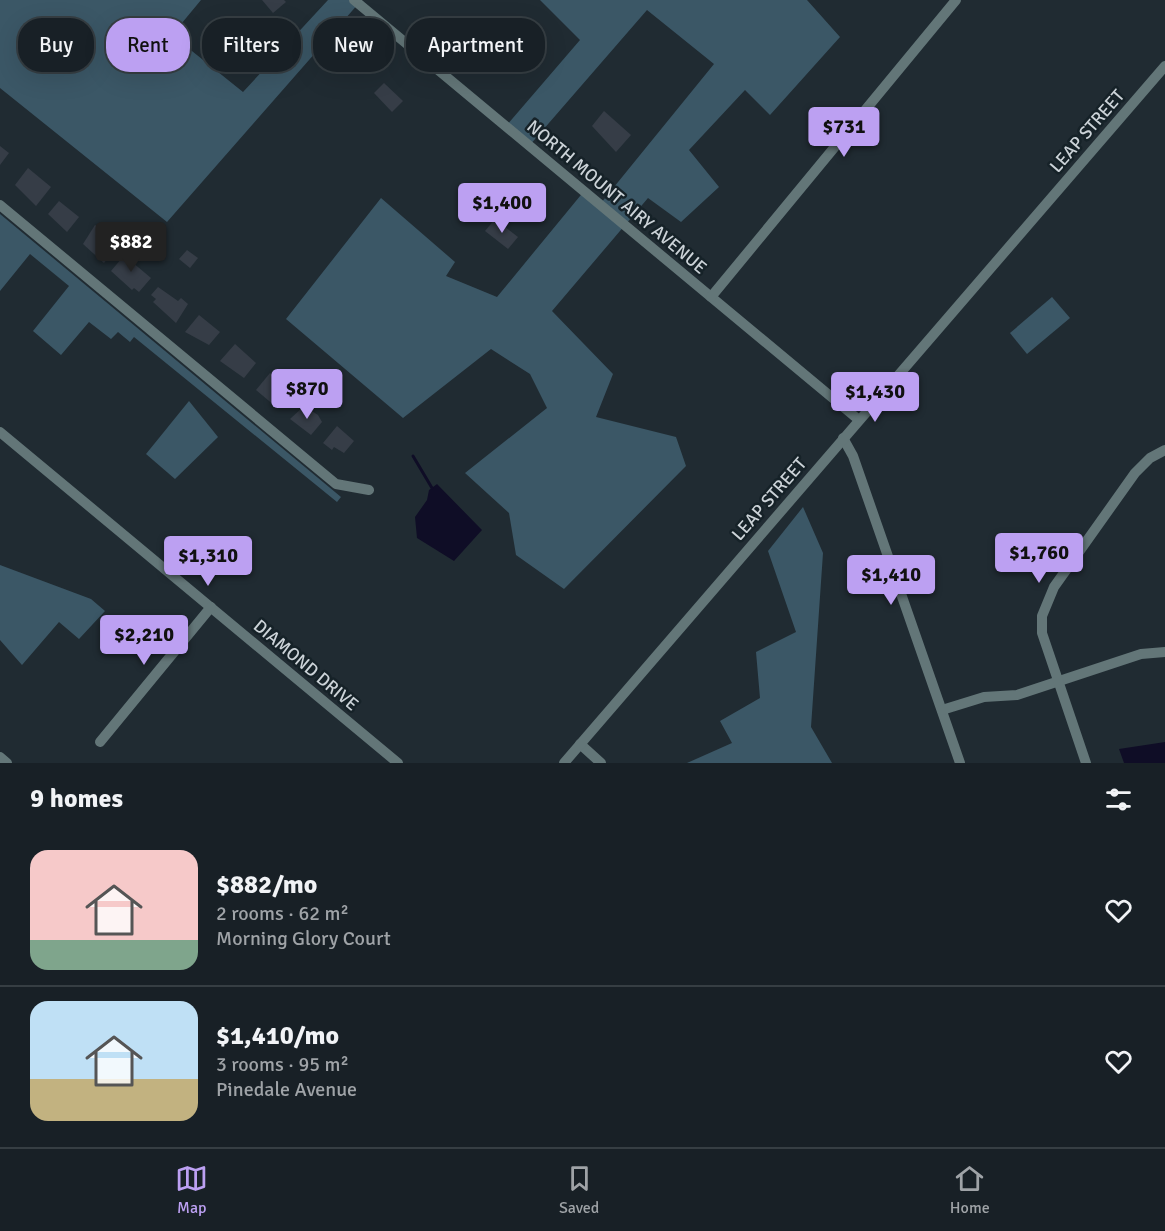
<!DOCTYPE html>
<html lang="en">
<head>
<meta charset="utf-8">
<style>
  :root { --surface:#182026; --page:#21282e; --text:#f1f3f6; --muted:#9fa3a7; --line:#363e43; --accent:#bca0f2 }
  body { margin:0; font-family:Signika,sans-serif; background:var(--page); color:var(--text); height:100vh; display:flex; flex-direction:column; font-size:22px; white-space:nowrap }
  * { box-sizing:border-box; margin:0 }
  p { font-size:20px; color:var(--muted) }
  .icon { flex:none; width:33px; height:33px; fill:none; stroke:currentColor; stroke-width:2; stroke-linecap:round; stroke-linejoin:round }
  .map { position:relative; height:763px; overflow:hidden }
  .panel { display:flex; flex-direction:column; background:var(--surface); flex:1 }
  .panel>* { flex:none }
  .top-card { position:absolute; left:18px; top:18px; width:600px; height:54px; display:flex; gap:12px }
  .price { position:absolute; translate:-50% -51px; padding:0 14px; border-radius:6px; background:var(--accent); color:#111; font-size:20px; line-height:39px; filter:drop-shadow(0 2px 3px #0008) }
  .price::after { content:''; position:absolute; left:50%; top:36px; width:18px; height:14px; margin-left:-9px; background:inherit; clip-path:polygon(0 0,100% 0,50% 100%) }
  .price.on { background:#222; color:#fff }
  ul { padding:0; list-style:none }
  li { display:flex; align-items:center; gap:18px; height:150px; padding:0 30px }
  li+li { border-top:2px solid var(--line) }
  li span { display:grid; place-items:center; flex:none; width:168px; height:120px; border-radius:18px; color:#555 }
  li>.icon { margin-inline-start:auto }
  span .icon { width:72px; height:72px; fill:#fffc; stroke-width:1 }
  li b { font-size:26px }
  h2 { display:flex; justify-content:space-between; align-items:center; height:72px; padding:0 30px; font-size:26px }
  .tag { padding:0 21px; border-radius:24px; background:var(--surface); box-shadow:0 6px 24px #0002,0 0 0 2px var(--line); font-size:21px; line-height:54px }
  .tag.on { background:var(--accent); color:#111 }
  .tab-bar { display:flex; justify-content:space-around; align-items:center; height:84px; border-top:2px solid var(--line); background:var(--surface); font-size:16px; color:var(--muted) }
  .tab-bar a { display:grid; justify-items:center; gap:3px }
  .tab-bar .on { color:var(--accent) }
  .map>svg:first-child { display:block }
  .green { fill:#3b5766 }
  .water { fill:#0f0d26 }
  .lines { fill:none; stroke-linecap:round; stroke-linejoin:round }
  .stream { stroke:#0f0d26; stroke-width:3 }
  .building { fill:#363d47 }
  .street { stroke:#637678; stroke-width:10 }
  .labels { text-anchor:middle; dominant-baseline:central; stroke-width:5; stroke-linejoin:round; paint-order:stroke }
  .street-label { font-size:18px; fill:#ccd3d8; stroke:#162228 }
</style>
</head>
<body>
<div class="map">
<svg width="1165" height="763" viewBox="0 0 1165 763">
  <rect width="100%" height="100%" fill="#202b32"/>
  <g class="green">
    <path d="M 0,0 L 201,0 L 172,35 L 243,92 L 328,0 L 356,0 L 359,3 L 167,222 L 0,88 Z"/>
    <path d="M 540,0 L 807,0 L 840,37 L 770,115 L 745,90 L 689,150 L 719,187 L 681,222 L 648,198 L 552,311 L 613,374 L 596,417 L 676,437 L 686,466 L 564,589 L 516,555 L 509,513 L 465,473 L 547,408 L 530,374 L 491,349 L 403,418 L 286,319 L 381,198 L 455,262 L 446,276 L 497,297 L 585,190 L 601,203 L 714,64 L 647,10 L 529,146 L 506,126 L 580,40 Z"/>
    <path d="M 0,214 L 341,497 L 337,502 L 134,337 L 130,342 L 118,332 L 111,339 L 89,322 L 61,355 L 33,331 L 69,286 L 30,254 L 0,291 Z"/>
    <path d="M 1052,297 L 1070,318 L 1027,354 L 1010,333 Z"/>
    <path d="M 189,401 L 218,437 L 175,479 L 146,454 Z"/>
    <path d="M 803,507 L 823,553 L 811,727 L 832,763 L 687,763 L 732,743 L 720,721 L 760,698 L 756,652 L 796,632 L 768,551 Z"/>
    <path d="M 0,565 L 91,599 L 105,611 L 79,639 L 59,622 L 22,665 L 0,640 Z"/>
  </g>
  <g class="water">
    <path d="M 437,484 L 482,530 L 454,561 L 417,538 L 415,517 L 427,500 L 429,490 Z"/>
    <path d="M 1165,742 L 1165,763 L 1124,763 L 1119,749 Z"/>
  </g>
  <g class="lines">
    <path class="stream" d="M 413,456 L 432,488"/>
  </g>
  <g class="building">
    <path d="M 262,0 L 284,0 L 286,2 L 273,13 Z"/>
    <path d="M 384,83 L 403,101 L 392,112 L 374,93 Z"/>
    <path d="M 604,111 L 631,135 L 616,152 L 592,126 Z"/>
    <path d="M 0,146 L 9,153 L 0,165 Z"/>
    <path d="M 28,168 L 51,187 L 36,206 L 15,185 Z"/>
    <path d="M 59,201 L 79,217 L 67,232 L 48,214 Z"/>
    <path d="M 495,219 L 518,237 L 508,249 L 485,231 Z"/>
    <path d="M 95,225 L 119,243 L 104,263 L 83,244 Z"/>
    <path d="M 187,250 L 198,258 L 190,268 L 179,259 Z"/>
    <path d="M 127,252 L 135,258 L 132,262 L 151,278 L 139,292 L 134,288 L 132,290 L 111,271 Z"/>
    <path d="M 158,287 L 178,301 L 181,298 L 188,304 L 176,323 L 153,302 L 156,299 L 151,295 Z"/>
    <path d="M 199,315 L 220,332 L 209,345 L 185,332 Z"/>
    <path d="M 235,344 L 256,363 L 244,378 L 220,361 Z"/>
    <path d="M 270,373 L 289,390 L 275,406 L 256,390 Z"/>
    <path d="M 304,406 L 318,415 L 322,422 L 311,435 L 290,419 Z"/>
    <path d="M 337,426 L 354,441 L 344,453 L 334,447 L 332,450 L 323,443 Z"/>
  </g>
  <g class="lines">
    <g class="street">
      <path d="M 354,0 L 859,420"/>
      <path d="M 0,205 L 336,484 L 369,490"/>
      <path d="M 711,297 L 956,0"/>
      <path d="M 0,432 L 398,763"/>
      <path d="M 843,438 L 853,456 L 960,763"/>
      <path d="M 942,710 L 984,697 L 1017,695 L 1141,654 L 1165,652"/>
      <path d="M 100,742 L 211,607"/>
      <path d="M 580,744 L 601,763"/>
      <path d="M 0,757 L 7,763"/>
      <path d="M 564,763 L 1165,66"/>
      <path d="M 1086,763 L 1042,633 L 1042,616 L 1054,587 L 1135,473 L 1150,458 L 1165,450"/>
    </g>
  </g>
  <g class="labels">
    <g class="street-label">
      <text transform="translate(1087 131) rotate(-49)">LEAP STREET</text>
      <text transform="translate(617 197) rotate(40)">NORTH MOUNT AIRY AVENUE</text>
      <text transform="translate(769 499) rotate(-49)">LEAP STREET</text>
      <text transform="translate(306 665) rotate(40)">DIAMOND DRIVE</text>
    </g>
  </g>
</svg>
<b class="price" style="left:844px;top:158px">$731</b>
<b class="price" style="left:502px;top:234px">$1,400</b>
<b class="price on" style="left:131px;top:273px">$882</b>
<b class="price" style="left:307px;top:420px">$870</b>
<b class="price" style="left:875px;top:423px">$1,430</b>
<b class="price" style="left:1039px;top:584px">$1,760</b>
<b class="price" style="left:208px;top:587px">$1,310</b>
<b class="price" style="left:891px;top:606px">$1,410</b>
<b class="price" style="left:144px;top:666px">$2,210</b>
<div class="top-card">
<a class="tag">Buy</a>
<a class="tag on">Rent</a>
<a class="tag">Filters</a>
<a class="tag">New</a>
<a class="tag">Apartment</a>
</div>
</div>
<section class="panel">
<h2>9 homes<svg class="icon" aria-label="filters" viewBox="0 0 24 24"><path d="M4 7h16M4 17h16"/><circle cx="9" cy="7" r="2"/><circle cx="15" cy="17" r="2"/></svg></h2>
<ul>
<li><span style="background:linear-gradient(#f6c9c9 75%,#7fa58c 0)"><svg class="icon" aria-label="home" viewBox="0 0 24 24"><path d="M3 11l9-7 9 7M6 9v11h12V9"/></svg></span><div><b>$882/mo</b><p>2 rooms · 62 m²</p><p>Morning Glory Court</p></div><svg class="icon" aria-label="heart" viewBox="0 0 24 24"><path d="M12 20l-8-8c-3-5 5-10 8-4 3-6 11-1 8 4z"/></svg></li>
<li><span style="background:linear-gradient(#bfe0f5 65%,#c2b280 0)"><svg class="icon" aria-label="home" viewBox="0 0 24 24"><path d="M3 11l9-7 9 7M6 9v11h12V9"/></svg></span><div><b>$1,410/mo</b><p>3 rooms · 95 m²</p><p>Pinedale Avenue</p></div><svg class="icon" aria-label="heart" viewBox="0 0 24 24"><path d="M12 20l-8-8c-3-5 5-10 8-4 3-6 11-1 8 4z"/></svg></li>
</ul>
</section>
<nav class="tab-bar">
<a class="on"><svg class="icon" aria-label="map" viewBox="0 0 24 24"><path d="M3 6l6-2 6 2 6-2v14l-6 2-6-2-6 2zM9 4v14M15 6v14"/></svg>Map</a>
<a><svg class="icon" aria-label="saved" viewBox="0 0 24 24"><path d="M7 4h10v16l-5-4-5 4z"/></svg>Saved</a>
<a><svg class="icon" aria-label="home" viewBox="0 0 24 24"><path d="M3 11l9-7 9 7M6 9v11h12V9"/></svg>Home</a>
</nav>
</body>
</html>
